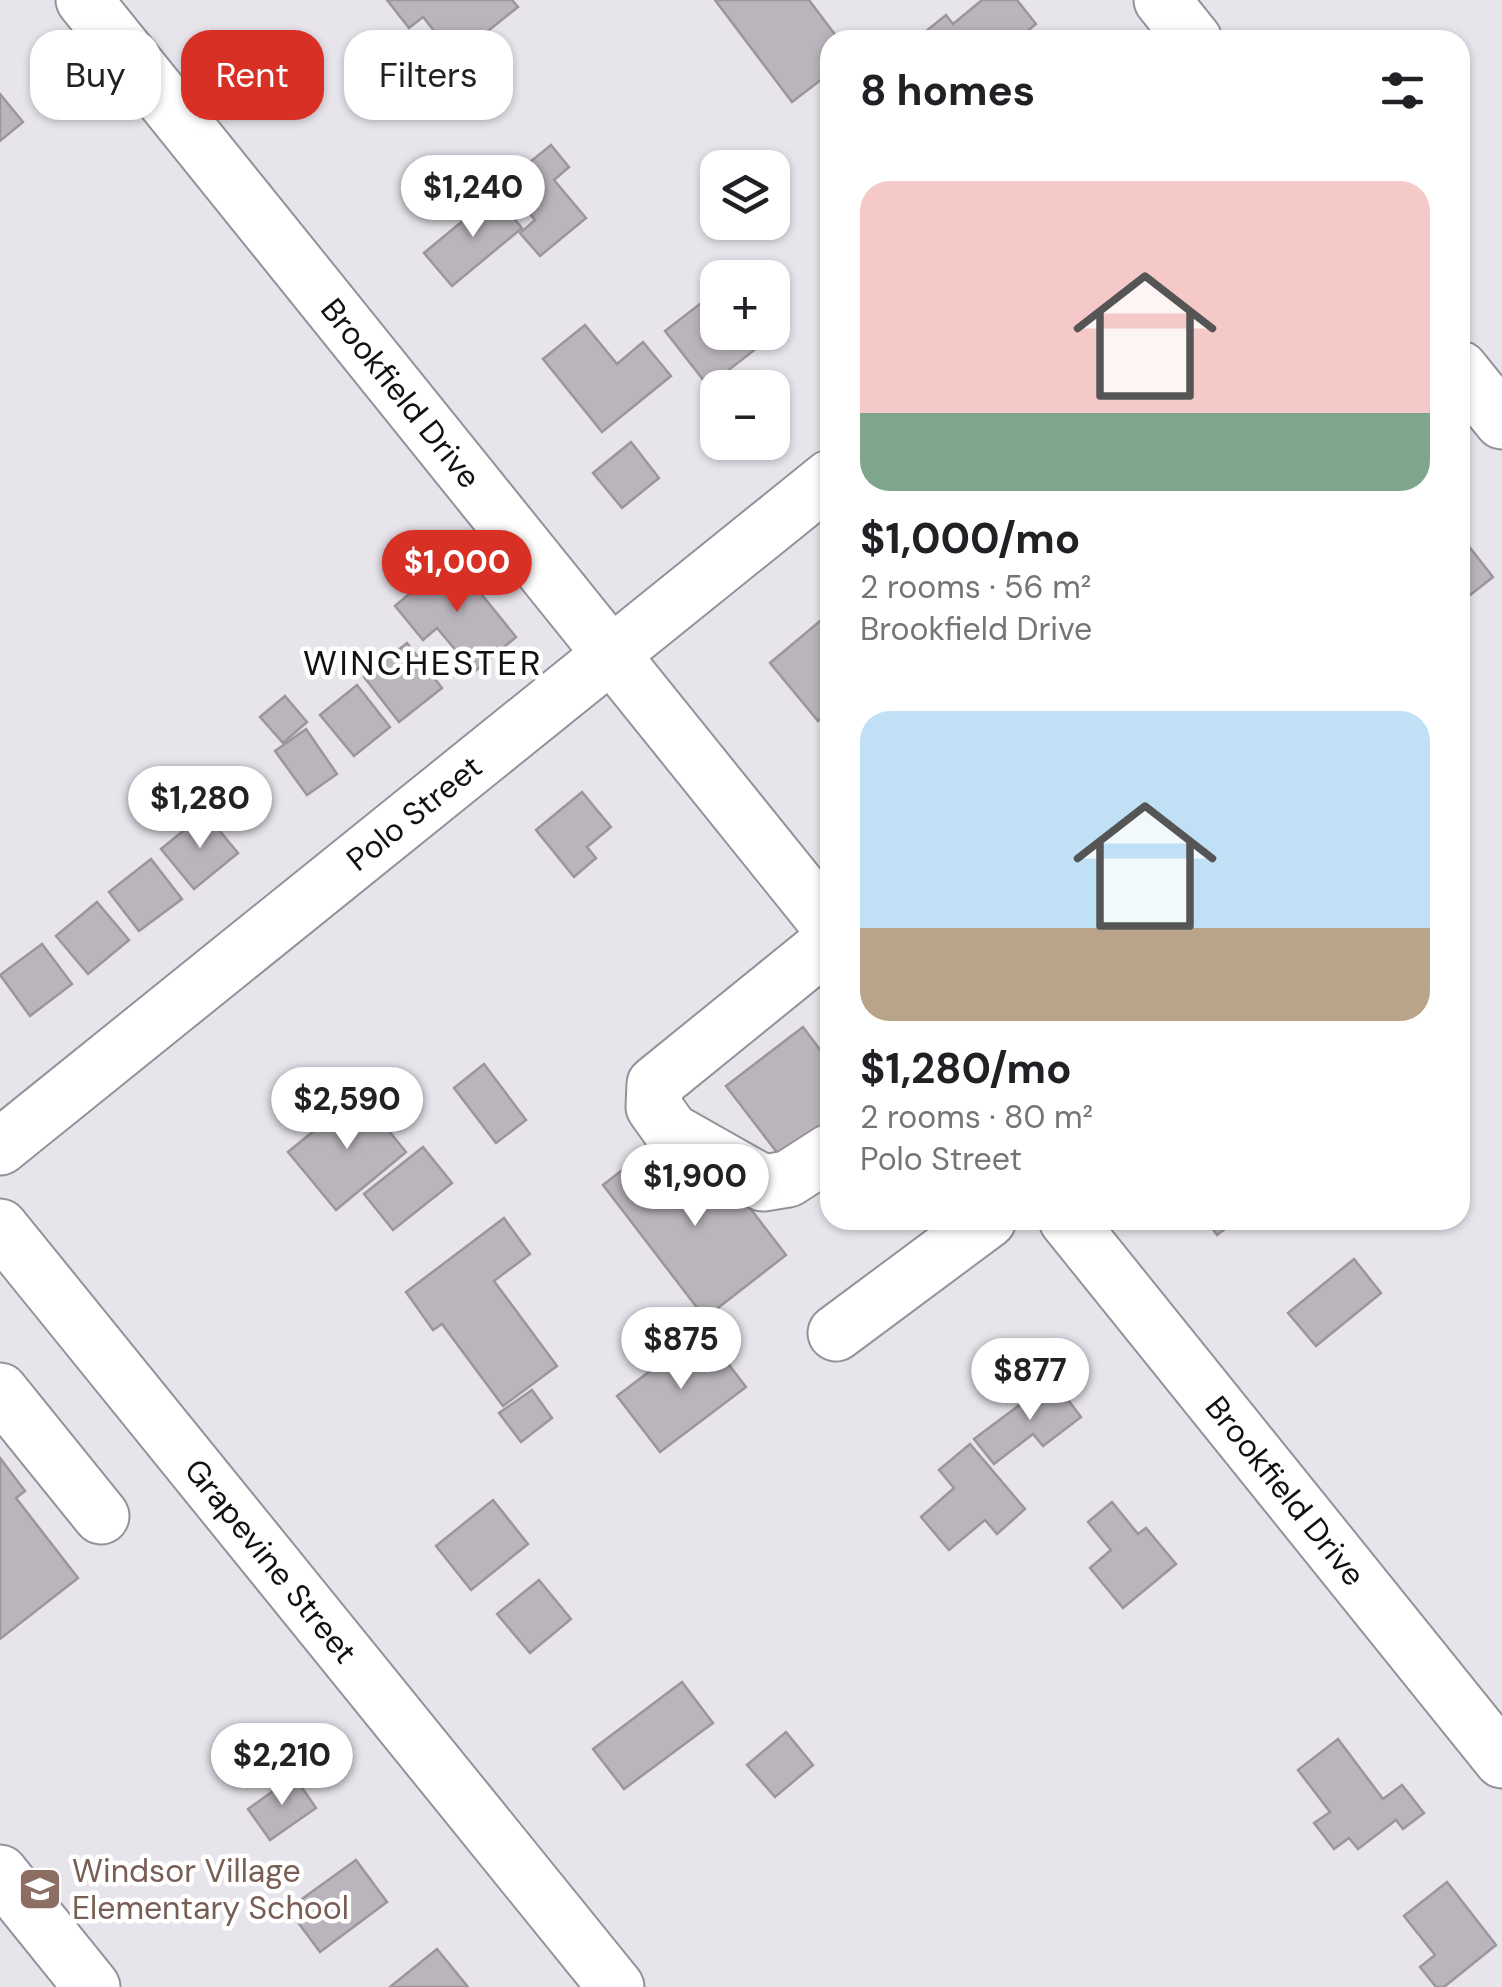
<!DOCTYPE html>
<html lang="en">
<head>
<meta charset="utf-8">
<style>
  :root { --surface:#fff; --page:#f2f2f2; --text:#202124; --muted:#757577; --accent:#d93025 }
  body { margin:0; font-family:"DM Sans",sans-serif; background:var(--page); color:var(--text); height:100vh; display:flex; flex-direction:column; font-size:38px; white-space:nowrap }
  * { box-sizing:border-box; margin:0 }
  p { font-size:32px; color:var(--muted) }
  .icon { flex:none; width:55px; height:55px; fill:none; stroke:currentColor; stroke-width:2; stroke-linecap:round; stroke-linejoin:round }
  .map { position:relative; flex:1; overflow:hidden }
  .side { position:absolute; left:820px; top:30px; width:650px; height:1200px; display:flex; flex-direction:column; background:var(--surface); border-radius:30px; box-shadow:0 2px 8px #0004 }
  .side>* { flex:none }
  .top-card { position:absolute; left:30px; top:30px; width:640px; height:90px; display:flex; gap:20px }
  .controls { position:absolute; left:700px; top:150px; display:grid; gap:20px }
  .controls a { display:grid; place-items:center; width:90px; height:90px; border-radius:20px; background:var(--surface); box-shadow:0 2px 8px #0004; font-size:50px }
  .price { position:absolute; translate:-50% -85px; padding:0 22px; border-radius:35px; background:#fff; color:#222; font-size:32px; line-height:65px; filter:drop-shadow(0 2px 5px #0008) }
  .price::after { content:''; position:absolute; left:50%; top:60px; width:30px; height:22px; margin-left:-15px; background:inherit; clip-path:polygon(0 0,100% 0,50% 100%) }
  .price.selected { background:var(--accent); color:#fff }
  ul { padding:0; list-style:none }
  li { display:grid; align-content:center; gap:20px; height:530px; padding:0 40px }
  li span { display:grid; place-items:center; height:310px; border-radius:30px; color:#555 }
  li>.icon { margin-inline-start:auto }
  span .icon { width:180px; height:180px; fill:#fffc; stroke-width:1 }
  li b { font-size:42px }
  h2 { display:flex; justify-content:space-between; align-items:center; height:120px; padding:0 40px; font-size:42px }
  .tag { padding:0 35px; border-radius:30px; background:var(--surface); box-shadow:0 2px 8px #0004; font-size:35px; line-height:90px }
  .tag.selected { background:var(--accent); color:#fff }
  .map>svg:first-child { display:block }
  .building { fill:#bab5bc; stroke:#9b969e; stroke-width:2.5 }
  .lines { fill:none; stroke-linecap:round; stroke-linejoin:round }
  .minor-casing { stroke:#949199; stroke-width:59 }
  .minor { stroke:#fff; stroke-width:55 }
  .labels { text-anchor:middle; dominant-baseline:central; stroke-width:9; stroke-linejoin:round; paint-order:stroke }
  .street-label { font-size:32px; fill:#111013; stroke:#fff }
  .education-label { font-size:32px; fill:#785e54; stroke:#fff; text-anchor:start }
  .neighbourhood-label { font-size:35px; letter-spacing:2.5px; fill:#111013; stroke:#fff }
</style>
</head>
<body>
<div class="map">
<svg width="1502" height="1987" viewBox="0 0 1502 1987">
  <rect width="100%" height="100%" fill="#e8e4ec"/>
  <g class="building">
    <path d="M 387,0 L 512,0 L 518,7 L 455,57 L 423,17 L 409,28 Z"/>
    <path d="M 715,0 L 809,0 L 839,40 L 830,40 L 830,73 L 792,102 Z"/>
    <path d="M 982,0 L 1017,0 L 1036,24 L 1016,40 L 923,40 L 920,36 L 946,15 L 953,24 Z"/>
    <path d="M 0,94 L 23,122 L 0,141 Z"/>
    <path d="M 551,145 L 569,167 L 554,180 L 586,218 L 540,256 L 520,233 L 535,220 L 504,183 Z"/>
    <path d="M 494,195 L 522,228 L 452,286 L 424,253 Z"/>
    <path d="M 718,290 L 718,332 L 772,331 L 775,334 L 708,386 L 665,331 Z"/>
    <path d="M 585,325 L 617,364 L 643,342 L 671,376 L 602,432 L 543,359 Z"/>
    <path d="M 631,442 L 659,478 L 622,508 L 593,473 Z"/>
    <path d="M 1460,535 L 1493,577 L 1460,603 Z"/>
    <path d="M 452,558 L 516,637 L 474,672 L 437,628 L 423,640 L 395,606 Z"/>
    <path d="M 820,621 L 830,633 L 830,711 L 818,721 L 770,663 Z"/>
    <path d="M 407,643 L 442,688 L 399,722 L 364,677 Z"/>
    <path d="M 357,685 L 390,727 L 354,756 L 320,715 Z"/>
    <path d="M 285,696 L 307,722 L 283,743 L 260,717 Z"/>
    <path d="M 306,729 L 337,774 L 307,795 L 275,751 Z"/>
    <path d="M 582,792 L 611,827 L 587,847 L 596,858 L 574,877 L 536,830 Z"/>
    <path d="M 205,813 L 238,853 L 194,889 L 161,849 Z"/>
    <path d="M 151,859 L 182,899 L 139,931 L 109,892 Z"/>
    <path d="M 97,902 L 129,940 L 88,974 L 56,936 Z"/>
    <path d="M 42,944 L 72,984 L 30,1016 L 0,975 Z"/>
    <path d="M 803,1027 L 830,1063 L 826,1072 L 830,1077 L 830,1123 L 782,1159 L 726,1086 Z"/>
    <path d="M 484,1064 L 526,1120 L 496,1143 L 454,1088 Z"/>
    <path d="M 359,1094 L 406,1152 L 336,1210 L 288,1152 Z"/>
    <path d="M 657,1143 L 693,1190 L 720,1169 L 786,1255 L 705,1318 L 603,1185 Z"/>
    <path d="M 423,1147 L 452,1183 L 393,1230 L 364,1194 Z"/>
    <path d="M 504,1218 L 530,1254 L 494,1281 L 557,1366 L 503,1406 L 442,1324 L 433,1330 L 406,1292 Z"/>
    <path d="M 1206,1220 L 1237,1220 L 1217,1235 Z"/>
    <path d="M 1354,1259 L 1381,1293 L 1316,1346 L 1288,1313 Z"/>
    <path d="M 703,1331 L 746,1387 L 660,1452 L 617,1396 Z"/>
    <path d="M 1053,1380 L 1081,1417 L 1043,1446 L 1033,1434 L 994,1464 L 974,1439 Z"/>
    <path d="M 532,1390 L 552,1418 L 521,1442 L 499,1413 Z"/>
    <path d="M 970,1444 L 1025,1509 L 997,1534 L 985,1520 L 949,1550 L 921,1517 L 954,1488 L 939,1470 Z"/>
    <path d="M 0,1458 L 25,1491 L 16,1498 L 78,1578 L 0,1639 Z"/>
    <path d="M 493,1500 L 528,1544 L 471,1590 L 436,1546 Z"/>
    <path d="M 1112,1502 L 1138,1534 L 1146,1528 L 1176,1564 L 1123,1608 L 1090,1568 L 1111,1550 L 1088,1522 Z"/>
    <path d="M 539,1580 L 571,1619 L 530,1653 L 497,1614 Z"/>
    <path d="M 682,1682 L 713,1723 L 624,1789 L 593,1749 Z"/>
    <path d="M 786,1732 L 813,1765 L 775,1797 L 747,1765 Z"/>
    <path d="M 1338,1739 L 1383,1799 L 1402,1785 L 1424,1813 L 1403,1829 L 1396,1820 L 1358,1849 L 1349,1838 L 1334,1849 L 1314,1823 L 1330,1812 L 1298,1770 Z"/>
    <path d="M 294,1776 L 316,1808 L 270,1840 L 248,1809 Z"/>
    <path d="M 356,1860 L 387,1902 L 320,1952 L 288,1909 Z"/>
    <path d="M 1447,1882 L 1496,1945 L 1444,1987 L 1436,1987 L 1420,1967 L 1435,1955 L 1404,1916 Z"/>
    <path d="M 437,1949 L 468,1987 L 390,1987 Z"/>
  </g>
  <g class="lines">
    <g class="minor-casing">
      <g id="minor">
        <path id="s1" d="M 84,0 L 830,926"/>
        <path d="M 1162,0 L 1194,40"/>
        <path d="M 1460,369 L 1502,421"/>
        <path d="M 830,942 L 655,1084 L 654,1107 L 671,1131 L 763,1183 L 788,1179 L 830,1152"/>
        <path id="s2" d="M 0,1147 L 830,478"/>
        <path id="s3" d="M 1067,1220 L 1502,1760"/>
        <path id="s4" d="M 0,1227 L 616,1987"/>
        <path d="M 836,1333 L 988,1220"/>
        <path d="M 0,1391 L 101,1516"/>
        <path d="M 0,1873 L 92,1987"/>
      </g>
    </g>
    <use href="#minor" class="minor"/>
  </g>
  <defs>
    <g id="school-square" transform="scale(2.25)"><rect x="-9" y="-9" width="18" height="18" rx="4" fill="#8d6e63" stroke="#fff"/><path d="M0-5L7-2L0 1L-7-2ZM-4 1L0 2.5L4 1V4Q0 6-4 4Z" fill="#fff"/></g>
  </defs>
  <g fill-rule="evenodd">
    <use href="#school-square" x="40" y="1889"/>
  </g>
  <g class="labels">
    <g class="street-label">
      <text stroke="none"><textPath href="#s1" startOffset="505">Brookfield Drive</textPath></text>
      <text stroke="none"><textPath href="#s2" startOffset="532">Polo Street</textPath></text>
      <text stroke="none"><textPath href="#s3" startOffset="348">Brookfield Drive</textPath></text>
      <text stroke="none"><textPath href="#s4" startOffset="430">Grapevine Street</textPath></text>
    </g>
    <g class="education-label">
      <text x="72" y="1871">Windsor Village<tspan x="72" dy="37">Elementary School</tspan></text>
    </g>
    <g class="neighbourhood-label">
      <text x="423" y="663">WINCHESTER</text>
    </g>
  </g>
</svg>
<div class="controls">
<a><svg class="icon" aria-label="layers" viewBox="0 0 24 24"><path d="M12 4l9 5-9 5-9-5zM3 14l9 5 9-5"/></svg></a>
<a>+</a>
<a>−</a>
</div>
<b class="price" style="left:473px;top:240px">$1,240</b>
<b class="price selected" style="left:457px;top:615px">$1,000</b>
<b class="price" style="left:200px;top:851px">$1,280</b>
<b class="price" style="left:347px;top:1152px">$2,590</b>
<b class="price" style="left:695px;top:1229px">$1,900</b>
<b class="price" style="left:681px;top:1392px">$875</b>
<b class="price" style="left:1030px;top:1423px">$877</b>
<b class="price" style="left:282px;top:1808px">$2,210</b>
<div class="top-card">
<a class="tag">Buy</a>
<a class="tag selected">Rent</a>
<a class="tag">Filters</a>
</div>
<section class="side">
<h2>8 homes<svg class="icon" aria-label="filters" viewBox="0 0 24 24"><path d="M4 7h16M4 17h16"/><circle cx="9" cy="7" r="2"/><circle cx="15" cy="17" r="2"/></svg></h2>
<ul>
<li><span style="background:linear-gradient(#f6c9c9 75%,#7fa58c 0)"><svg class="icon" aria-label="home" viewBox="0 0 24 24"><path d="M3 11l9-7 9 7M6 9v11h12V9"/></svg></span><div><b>$1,000/mo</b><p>2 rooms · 56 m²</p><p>Brookfield Drive</p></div></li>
<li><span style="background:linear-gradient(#bfe0f5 70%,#b9a48a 0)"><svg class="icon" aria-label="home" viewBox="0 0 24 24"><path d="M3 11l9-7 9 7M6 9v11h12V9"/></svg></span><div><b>$1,280/mo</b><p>2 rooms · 80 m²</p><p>Polo Street</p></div></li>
</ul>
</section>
</div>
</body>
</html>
